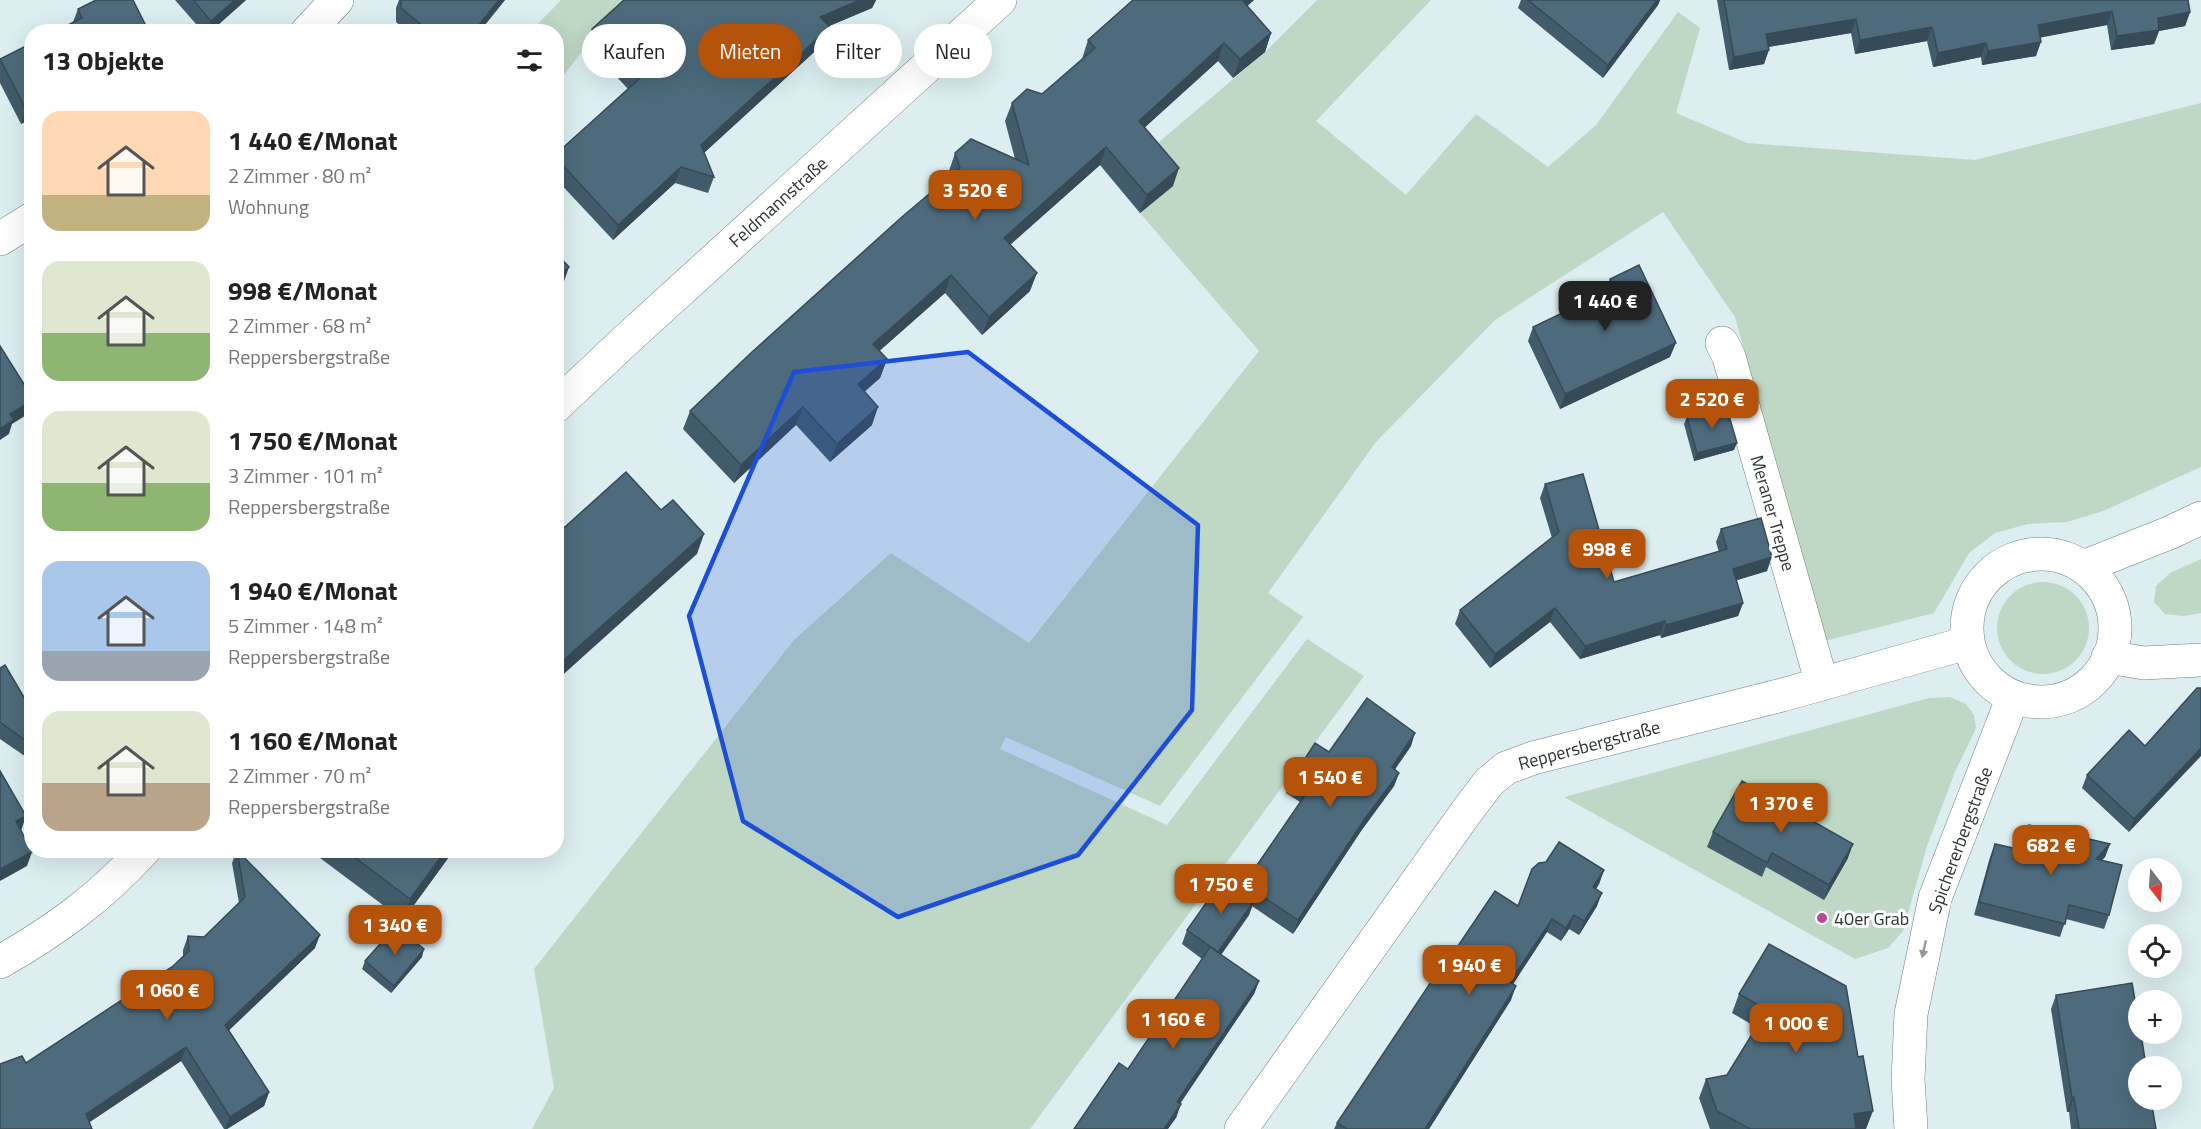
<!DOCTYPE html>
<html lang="de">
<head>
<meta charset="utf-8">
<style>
  :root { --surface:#fff; --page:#f6f6f6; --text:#222; --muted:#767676; --accent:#b45309 }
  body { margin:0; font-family:"Titillium Web",sans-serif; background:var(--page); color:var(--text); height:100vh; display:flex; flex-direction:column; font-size:22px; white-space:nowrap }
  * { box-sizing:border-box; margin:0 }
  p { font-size:20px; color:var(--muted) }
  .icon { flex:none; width:33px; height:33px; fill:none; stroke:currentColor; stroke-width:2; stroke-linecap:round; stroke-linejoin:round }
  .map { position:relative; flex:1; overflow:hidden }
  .panel { position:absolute; left:24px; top:24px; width:540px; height:834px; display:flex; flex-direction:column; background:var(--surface); border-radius:24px; box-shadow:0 6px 24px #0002 }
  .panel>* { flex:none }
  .banner { position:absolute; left:582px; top:24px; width:570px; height:54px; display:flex; gap:12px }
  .needle { width:39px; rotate:163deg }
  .tools { position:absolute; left:2128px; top:858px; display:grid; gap:12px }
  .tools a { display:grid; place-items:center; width:54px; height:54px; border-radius:50%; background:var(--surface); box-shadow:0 6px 24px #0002; font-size:30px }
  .price { position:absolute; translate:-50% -51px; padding:0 14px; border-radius:12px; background:var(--accent); color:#fff; font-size:20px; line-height:39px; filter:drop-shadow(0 2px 3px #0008) }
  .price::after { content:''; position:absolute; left:50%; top:36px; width:18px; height:14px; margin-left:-9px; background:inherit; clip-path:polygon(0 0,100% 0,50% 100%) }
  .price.current { background:#222; color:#fff }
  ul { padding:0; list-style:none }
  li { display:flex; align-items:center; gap:18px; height:150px; padding:0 18px }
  li span { display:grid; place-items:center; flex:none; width:168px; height:120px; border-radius:18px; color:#555 }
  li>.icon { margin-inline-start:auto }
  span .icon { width:72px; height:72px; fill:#fffc; stroke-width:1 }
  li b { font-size:26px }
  h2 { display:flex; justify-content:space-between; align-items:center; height:72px; padding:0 18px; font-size:26px }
  .pill { padding:0 21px; border-radius:27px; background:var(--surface); box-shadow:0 6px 24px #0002; font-size:21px; line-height:54px }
  .pill.current { background:var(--accent); color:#fff }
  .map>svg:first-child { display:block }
  .green { fill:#bfd7c5; fill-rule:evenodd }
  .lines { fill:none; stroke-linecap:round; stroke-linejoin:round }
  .minor-casing { stroke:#6f8082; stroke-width:34 }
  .minor { stroke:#fff; stroke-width:33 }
  .wall { fill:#425c6b }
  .shaded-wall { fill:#364b57 }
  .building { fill:#4d6b7c; stroke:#364b57; stroke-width:1.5 }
  .oneway { fill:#969999 }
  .marked { fill:#1d4ed8; fill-opacity:0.2; stroke:#1d4ed8; stroke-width:4.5; stroke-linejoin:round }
  .poi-dot { fill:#bc469c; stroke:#fff; stroke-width:2 }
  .labels { text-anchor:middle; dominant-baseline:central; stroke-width:6; stroke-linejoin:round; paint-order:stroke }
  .street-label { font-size:18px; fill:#2c3333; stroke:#fff }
  .poi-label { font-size:18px; fill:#2c3333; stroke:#fff; text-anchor:start }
</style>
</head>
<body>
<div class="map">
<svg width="2201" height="1129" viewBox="0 0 2201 1129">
  <rect width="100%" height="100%" fill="#dceef0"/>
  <g class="green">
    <path d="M 561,0 L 634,0 L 587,45 L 557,84 L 556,32 L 530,32 Z"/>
    <path d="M 1317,0 L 1431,0 L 1316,121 L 1406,195 L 1476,114 L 1548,167 L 1596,125 L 1678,12 L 1700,28 L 1676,113 L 1747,143 L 1975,160 L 2201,103 L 2201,467 L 2103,511 L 2067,522 L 2028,524 L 1995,533 L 1969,553 L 1934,613 L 1825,641 L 1735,317 L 1663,212 L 1495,320 L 1376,442 L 1268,593 L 1303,617 L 1160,806 L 1006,737 L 1000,749 L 1167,825 L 1307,639 L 1364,676 L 1030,1129 L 532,1129 L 554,1088 L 534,969 L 794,640 L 891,553 L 1029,643 L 1259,351 L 1140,213 L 1172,186 L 1145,154 L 1265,52 Z"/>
    <path d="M 2201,559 L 2201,613 L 2184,616 L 2165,614 L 2154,602 L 2156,586 L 2170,573 Z"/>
    <circle cx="2043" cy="628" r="46"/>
    <path d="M 1950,697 L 1966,704 L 1974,715 L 1976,728 L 1955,772 L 1927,846 L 1903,931 L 1888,948 L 1855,959 L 1564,797 L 1929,698 ZM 1737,796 L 1824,899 L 1766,867 L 1761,877 Z"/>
  </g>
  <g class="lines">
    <g class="minor-casing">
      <g id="minor">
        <path d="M 307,32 L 337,0"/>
        <path d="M 0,239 L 32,219"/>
        <path d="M 1722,343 L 1729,357 L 1822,684"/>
        <path d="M 556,406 L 626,340 L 1000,0"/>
        <circle cx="2041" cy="628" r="74"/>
        <path d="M 2083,567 L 2169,533 L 2201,518"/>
        <path d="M 2108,657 L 2144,663 L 2201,660"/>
        <path d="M 0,962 C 56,930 100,898 144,850"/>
        <path d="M 1241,1129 L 1467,811 L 1489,782 L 1506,768 L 1533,758 L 1782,695 L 1967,643"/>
        <path d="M 1911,1129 L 1908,1079 L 1911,1014 L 1935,898 L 2013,697"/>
      </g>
    </g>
    <use href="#minor" class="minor"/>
  </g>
  <g class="wall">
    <path d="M 175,0 L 246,0 L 210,32 L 203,32 Z"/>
    <path d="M 399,0 L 505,0 L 479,32 L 408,32 L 396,22 L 396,8 Z"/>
    <path d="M 624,0 L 876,0 L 872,8 L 829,26 L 830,27 L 824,43 L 704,153 L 714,177 L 708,193 L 675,183 L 613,240 L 556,179 L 556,154 L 628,89 L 587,45 L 592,29 Z"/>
    <path d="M 1133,0 L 1254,0 L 1247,6 L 1271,33 L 1265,52 L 1233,78 L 1218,61 L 1145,127 L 1173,186 L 1140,213 L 1100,165 L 1010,245 L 1030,291 L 982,335 L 945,293 L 879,351 L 887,359 L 880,378 L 864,391 L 872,425 L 830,462 L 796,425 L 734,483 L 683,429 L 690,411 L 950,176 L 949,171 L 955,153 L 1015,159 L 1005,121 L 1012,103 L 1042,94 L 1082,59 L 1088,40 Z"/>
    <path d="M 1521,0 L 1660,0 L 1658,5 L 1603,78 L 1518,8 Z"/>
    <path d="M 1717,0 L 2188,0 L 2190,12 L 2185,26 L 2159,31 L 2154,44 L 2111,50 L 2107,25 L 2040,37 L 2036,56 L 1982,65 L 1981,57 L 1933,67 L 1927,41 L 1855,54 L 1851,33 L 1769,47 L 1764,64 L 1729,70 Z"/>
    <path d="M 78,9 L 149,32 L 73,22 Z"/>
    <path d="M 0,59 L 32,118 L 21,124 L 0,83 Z"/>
    <path d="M 1610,279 L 1670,357 L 1560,409 L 1528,341 L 1533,327 L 1605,292 Z"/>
    <path d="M 1687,417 L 1734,450 L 1694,461 L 1684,424 Z"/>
    <path d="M 1545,484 L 1614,582 L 1719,552 L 1716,542 L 1721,529 L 1767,571 L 1736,580 L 1743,603 L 1738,616 L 1661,638 L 1660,635 L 1580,659 L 1550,622 L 1490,668 L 1455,624 L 1460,610 L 1552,538 L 1540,498 Z"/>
    <path d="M 0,668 L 32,711 L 32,761 L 0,739 Z"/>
    <path d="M 2201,688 L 2129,832 L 2082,788 L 2087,775 L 2145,746 Z"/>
    <path d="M 1411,746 L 1395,769 L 1399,773 L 1394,786 L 1361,831 L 1293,934 L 1252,906 L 1249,915 L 1221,955 L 1259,981 L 1254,994 L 1180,1104 L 1176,1118 L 1128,1069 L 1202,959 L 1182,944 L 1187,930 L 1241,892 L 1244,884 L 1300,802 L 1286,793 L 1291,780 L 1329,752 Z"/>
    <path d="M 2029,825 L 2110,844 L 2105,857 L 2102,860 L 2109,915 L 2104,929 L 2066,919 L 2060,937 L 1974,915 L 1990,857 L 1995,844 L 2020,850 Z"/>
    <path d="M 1713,832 L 1848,858 L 1824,900 L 1766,867 L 1762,877 L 1707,847 Z"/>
    <path d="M 237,850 L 238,850 L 315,948 L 229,1030 L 269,1092 L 264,1106 L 227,1129 L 224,1129 L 181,1061 L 89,1122 L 26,1063 L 172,967 L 183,956 L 183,950 L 188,936 L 204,937 L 239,903 L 232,863 Z"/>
    <path d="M 318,850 L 454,850 L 403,920 L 316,855 Z"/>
    <path d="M 1604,870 L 1599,884 L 1596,889 L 1597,906 L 1579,935 L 1569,929 L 1561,941 L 1547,932 L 1513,984 L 1511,1000 L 1429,1129 L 1334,1129 L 1337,1123 L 1435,980 L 1518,906 Z"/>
    <path d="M 1769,944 L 1866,1129 L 1710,1129 L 1699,1098 L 1706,1079 L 1727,1075 L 1756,1027 L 1732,1013 L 1739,994 Z"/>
    <path d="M 422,957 L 391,993 L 362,969 L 365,961 Z"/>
    <path d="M 2056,995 L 2156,1129 L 2071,1129 L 2069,1112 L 2067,1112 L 2051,1009 Z"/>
  </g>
  <g class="shaded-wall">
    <path d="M 235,0 L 246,0 L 210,32 L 207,32 L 211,21 Z"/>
    <path d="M 499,0 L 505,0 L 479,32 L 473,32 Z"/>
    <path d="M 860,0 L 876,0 L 872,8 L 815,32 L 820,17 Z"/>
    <path d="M 1241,0 L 1254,0 L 1235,17 Z"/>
    <path d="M 1657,0 L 1660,0 L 1658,5 L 1603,78 L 1608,65 Z"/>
    <path d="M 2112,11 L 2107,25 L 2033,39 L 2038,25 Z"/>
    <path d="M 2190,12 L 2185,26 L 2159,31 L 2154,44 L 2111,50 L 2117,36 L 2158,18 Z"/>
    <path d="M 1856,19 L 1851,33 L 1761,48 L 1766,34 Z"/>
    <path d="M 830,27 L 824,43 L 695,161 L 701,145 Z"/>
    <path d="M 1932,27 L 1927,41 L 1855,54 L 1860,40 Z"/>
    <path d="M 1271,33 L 1265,52 L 1233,78 L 1240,59 Z"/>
    <path d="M 2041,42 L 2036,56 L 1982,65 L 1988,51 Z"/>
    <path d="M 1224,43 L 1218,61 L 1132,139 L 1139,121 Z"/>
    <path d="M 1986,43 L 1981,57 L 1933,67 L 1938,53 Z"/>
    <path d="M 1769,50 L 1764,64 L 1729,70 L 1734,57 Z"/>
    <path d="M 32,107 L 32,118 L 21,124 L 26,109 Z"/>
    <path d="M 1106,147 L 1100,165 L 997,256 L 1004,238 Z"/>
    <path d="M 681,167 L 675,183 L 613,240 L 618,225 Z"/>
    <path d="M 1179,168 L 1173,186 L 1140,213 L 1147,195 Z"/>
    <path d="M 569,267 L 562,287 L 556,292 L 556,279 Z"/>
    <path d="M 1037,273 L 1030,291 L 982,335 L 989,317 Z"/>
    <path d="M 951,275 L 945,293 L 867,362 L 873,344 Z"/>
    <path d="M 1676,343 L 1670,357 L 1560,409 L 1565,394 Z"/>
    <path d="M 887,359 L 880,378 L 852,403 L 858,384 Z"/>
    <path d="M 32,401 L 32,405 L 28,414 L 12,424 L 9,434 L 0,440 L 0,429 L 10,414 Z"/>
    <path d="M 803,407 L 796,425 L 734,483 L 741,465 Z"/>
    <path d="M 878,407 L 872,425 L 830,462 L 837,444 Z"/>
    <path d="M 1737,443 L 1734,450 L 1694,461 L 1697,453 Z"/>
    <path d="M 704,534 L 697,554 L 556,681 L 556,667 Z"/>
    <path d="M 1772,557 L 1767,571 L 1728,583 L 1733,569 Z"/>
    <path d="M 1743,603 L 1738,616 L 1661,638 L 1666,625 Z"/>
    <path d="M 1555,608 L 1550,622 L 1490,668 L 1495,654 Z"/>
    <path d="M 1665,621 L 1660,635 L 1580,659 L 1585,646 Z"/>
    <path d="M 1415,733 L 1411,746 L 1387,781 L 1392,767 Z"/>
    <path d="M 2201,748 L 2201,756 L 2129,832 L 2134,819 Z"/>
    <path d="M 1399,773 L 1394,786 L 1361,831 L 1293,934 L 1298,920 L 1366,817 Z"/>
    <path d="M 26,816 L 21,831 L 16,821 Z"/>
    <path d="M 1853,844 L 1848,858 L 1824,900 L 1829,885 Z"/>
    <path d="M 2110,844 L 2105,857 L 2091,872 L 2096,859 Z"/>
    <path d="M 446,850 L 454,850 L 403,920 L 410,899 Z"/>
    <path d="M 32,852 L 27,866 L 0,881 L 0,869 Z"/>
    <path d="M 1604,870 L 1599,884 L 1588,901 L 1593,887 Z"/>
    <path d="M 1602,893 L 1597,906 L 1579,935 L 1584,921 Z"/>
    <path d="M 1254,901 L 1249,915 L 1213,966 L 1218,952 Z"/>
    <path d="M 1574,915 L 1569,929 L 1561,941 L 1566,928 Z"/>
    <path d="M 1552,919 L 1547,932 L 1505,996 L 1510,982 Z"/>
    <path d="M 320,935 L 315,948 L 220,1039 L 225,1025 Z"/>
    <path d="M 424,949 L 422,957 L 391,993 L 394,986 Z"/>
    <path d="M 1259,981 L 1254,994 L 1172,1115 L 1177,1102 Z"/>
    <path d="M 1516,986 L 1511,1000 L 1429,1129 L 1425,1129 Z"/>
    <path d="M 186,1047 L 181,1061 L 81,1128 L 86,1114 Z"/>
    <path d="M 269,1092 L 264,1106 L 227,1129 L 225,1129 L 230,1117 Z"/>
    <path d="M 2074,1097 L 2069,1112 L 2067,1112 L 2072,1098 Z"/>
    <path d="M 1181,1104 L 1176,1118 L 1168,1129 L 1164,1129 Z"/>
    <path d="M 1873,1111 L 1866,1129 L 1849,1129 L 1854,1114 Z"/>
  </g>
  <g class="building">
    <path d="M 96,0 L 133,0 L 149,32 L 54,32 L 82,18 L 78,9 Z"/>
    <path d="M 193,0 L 235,0 L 211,21 Z"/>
    <path d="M 401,0 L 499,0 L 473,32 L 430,32 L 401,8 Z"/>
    <path d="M 624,0 L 860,0 L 820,17 L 830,27 L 701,145 L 714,177 L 681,167 L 618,225 L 556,158 L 556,154 L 639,79 L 592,29 Z"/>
    <path d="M 1133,0 L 1242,0 L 1271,33 L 1240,59 L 1224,43 L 1139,121 L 1179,168 L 1147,195 L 1106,147 L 1004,238 L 1037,273 L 989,317 L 951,275 L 873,344 L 887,359 L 858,384 L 878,407 L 837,444 L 803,407 L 741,465 L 690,411 L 752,352 L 903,216 L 960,168 L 955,153 L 971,139 L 1029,165 L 1012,103 L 1027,89 L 1042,94 L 1095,48 L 1088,40 Z"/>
    <path d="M 1528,0 L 1657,0 L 1608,65 Z"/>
    <path d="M 1724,0 L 2188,0 L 2190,12 L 2158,18 L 2159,30 L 2117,36 L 2112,11 L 2038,25 L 2041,42 L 1988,51 L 1986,43 L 1938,53 L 1932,27 L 1860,40 L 1856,19 L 1766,34 L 1769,50 L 1734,57 Z"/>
    <path d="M 32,43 L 32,107 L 26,109 L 0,59 Z"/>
    <path d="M 556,253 L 569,267 L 556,279 Z"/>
    <path d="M 1639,265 L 1676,343 L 1565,394 L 1533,327 L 1614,288 L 1610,279 Z"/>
    <path d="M 0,346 L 32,397 L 32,401 L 10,414 L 14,420 L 0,429 Z"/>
    <path d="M 1726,406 L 1737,443 L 1697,453 L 1687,417 Z"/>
    <path d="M 626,472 L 661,510 L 673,500 L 704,534 L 556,667 L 556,535 Z"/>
    <path d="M 1583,474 L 1614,582 L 1727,549 L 1721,529 L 1761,518 L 1772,557 L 1733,569 L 1743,603 L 1666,625 L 1665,621 L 1585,646 L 1555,608 L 1495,654 L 1460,610 L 1559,532 L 1545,484 Z"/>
    <path d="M 5,665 L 32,711 L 32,745 L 0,722 L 0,668 Z"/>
    <path d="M 2197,688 L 2201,688 L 2201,748 L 2134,819 L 2087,775 L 2129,730 L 2145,746 Z"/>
    <path d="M 1367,698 L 1415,733 L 1392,767 L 1399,773 L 1366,817 L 1298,920 L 1244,884 L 1308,791 L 1291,780 L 1315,743 L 1329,752 Z"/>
    <path d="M 0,771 L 26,816 L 16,821 L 32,852 L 0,869 Z"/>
    <path d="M 1742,781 L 1853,844 L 1829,885 L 1772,853 L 1767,863 L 1713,832 Z"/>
    <path d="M 2029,825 L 2110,844 L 2096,859 L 2122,865 L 2109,915 L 2069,905 L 2065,924 L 1979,902 L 1995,844 L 2022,850 Z"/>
    <path d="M 1559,842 L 1604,870 L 1593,887 L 1602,893 L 1584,921 L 1574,915 L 1566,928 L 1552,919 L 1510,982 L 1516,986 L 1425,1129 L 1347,1129 L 1337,1123 L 1433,979 L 1435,980 L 1495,891 L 1518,906 L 1532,869 L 1539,863 L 1546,862 Z"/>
    <path d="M 237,850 L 320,935 L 225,1025 L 269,1092 L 230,1117 L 186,1047 L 86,1114 L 92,1129 L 0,1129 L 0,1064 L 22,1056 L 26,1063 L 172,967 L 189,951 L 188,936 L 204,937 L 245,897 Z"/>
    <path d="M 345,850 L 446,850 L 410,899 Z"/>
    <path d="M 1223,879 L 1254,901 L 1218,952 L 1187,930 Z"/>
    <path d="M 396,926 L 424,949 L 394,986 L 365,961 Z"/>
    <path d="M 1769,944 L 1846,986 L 1858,1057 L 1863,1056 L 1873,1111 L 1854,1114 L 1856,1129 L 1750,1129 L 1717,1111 L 1706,1079 L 1727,1075 L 1767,1010 L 1739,994 Z"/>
    <path d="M 1210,947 L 1259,981 L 1177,1102 L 1181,1104 L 1164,1129 L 1074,1129 L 1119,1063 L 1128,1069 Z"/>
    <path d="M 2132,983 L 2139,1023 L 2139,1034 L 2141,1034 L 2146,1066 L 2139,1066 L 2139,1100 L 2151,1100 L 2156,1129 L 2079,1129 L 2074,1097 L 2072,1098 L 2056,995 Z"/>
  </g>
  <defs><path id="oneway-solid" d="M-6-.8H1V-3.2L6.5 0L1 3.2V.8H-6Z" transform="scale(1.5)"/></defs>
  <use class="oneway" href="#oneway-solid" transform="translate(1924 949) rotate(102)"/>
  <path class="marked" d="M 968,352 L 1198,525 L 1192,710 L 1078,855 L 898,917 L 743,821 L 689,616 L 794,372 Z"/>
  <circle class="poi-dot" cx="1822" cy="918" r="6"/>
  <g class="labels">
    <g class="street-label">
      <text transform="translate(778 202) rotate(-42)">Feldmannstraße</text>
      <text transform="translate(1773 513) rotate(74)">Meraner Treppe</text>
      <text transform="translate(1589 745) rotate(-15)">Reppersbergstraße</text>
      <text transform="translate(1960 840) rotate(-70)">Spichererbergstraße</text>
    </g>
    <g class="poi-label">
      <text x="1834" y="918">40er Grab</text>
    </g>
  </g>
</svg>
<div class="tools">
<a><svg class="needle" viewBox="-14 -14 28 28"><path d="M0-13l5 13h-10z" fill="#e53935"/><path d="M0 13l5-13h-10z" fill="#767676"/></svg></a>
<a><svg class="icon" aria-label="locate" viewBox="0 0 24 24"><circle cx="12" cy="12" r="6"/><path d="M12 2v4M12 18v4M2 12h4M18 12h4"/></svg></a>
<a>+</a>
<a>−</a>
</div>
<b class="price" style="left:975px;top:221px">3 520 €</b>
<b class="price current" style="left:1605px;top:332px">1 440 €</b>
<b class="price" style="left:1712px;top:430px">2 520 €</b>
<b class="price" style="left:1607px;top:580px">998 €</b>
<b class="price" style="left:1330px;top:808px">1 540 €</b>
<b class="price" style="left:1781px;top:834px">1 370 €</b>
<b class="price" style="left:2051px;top:876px">682 €</b>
<b class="price" style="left:1221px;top:915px">1 750 €</b>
<b class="price" style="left:395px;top:956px">1 340 €</b>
<b class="price" style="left:1469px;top:996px">1 940 €</b>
<b class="price" style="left:167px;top:1021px">1 060 €</b>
<b class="price" style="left:1173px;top:1050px">1 160 €</b>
<b class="price" style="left:1796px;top:1054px">1 000 €</b>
<div class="banner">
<a class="pill">Kaufen</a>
<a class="pill current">Mieten</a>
<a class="pill">Filter</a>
<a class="pill">Neu</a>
</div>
<section class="panel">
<h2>13 Objekte<svg class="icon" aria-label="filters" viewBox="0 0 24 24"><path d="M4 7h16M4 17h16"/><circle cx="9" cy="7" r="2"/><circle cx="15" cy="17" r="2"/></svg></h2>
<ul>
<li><span style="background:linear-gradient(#ffd9b3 70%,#c2b280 0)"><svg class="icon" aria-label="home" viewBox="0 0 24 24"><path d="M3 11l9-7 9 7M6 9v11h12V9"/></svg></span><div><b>1 440 €/Monat</b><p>2 Zimmer · 80 m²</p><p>Wohnung</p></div></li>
<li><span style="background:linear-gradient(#dfe7d0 60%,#8fb573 0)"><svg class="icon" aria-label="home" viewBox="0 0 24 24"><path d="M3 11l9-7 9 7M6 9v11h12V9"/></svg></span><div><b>998 €/Monat</b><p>2 Zimmer · 68 m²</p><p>Reppersbergstraße</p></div></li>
<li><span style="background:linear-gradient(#dfe7d0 60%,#8fb573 0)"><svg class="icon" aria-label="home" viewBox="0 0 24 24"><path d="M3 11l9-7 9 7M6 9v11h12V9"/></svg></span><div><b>1 750 €/Monat</b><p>3 Zimmer · 101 m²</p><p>Reppersbergstraße</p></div></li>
<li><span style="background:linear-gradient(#a9c7e8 75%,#9aa5b1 0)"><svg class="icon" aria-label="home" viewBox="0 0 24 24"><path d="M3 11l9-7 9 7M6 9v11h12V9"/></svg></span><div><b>1 940 €/Monat</b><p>5 Zimmer · 148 m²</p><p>Reppersbergstraße</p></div></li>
<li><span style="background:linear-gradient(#dfe7d0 60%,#b9a48a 0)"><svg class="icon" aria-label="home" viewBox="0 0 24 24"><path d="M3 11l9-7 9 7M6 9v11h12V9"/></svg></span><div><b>1 160 €/Monat</b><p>2 Zimmer · 70 m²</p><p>Reppersbergstraße</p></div></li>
</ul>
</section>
</div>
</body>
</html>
